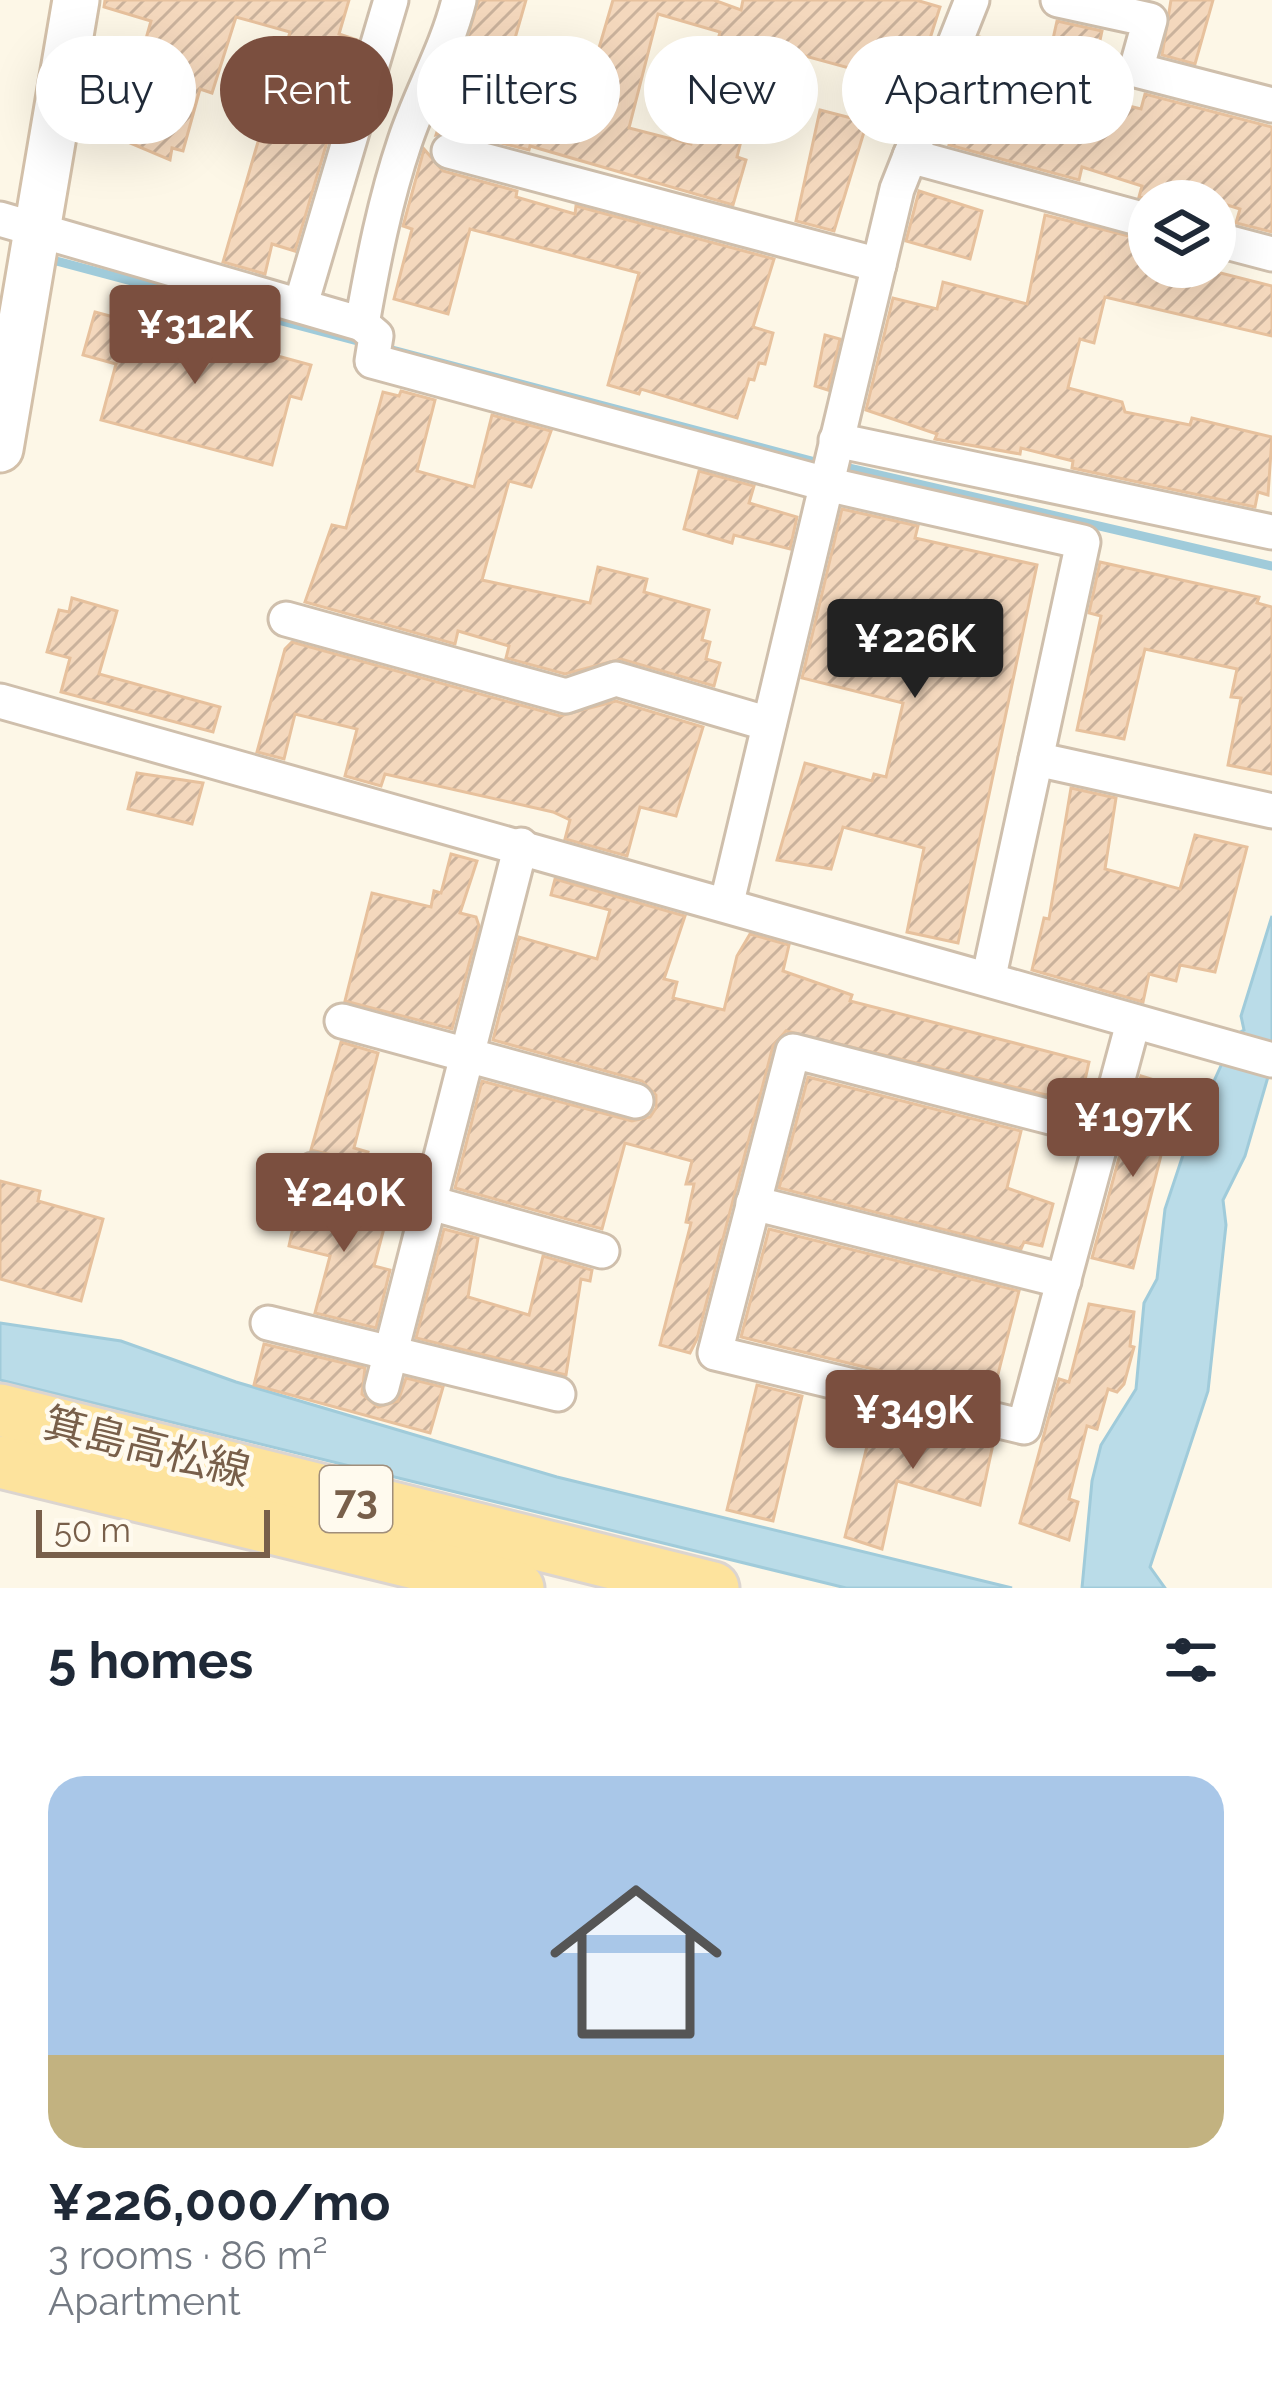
<!DOCTYPE html>
<html lang="en">
<head>
<meta charset="utf-8">
<style>
  :root { --surface:#fff; --page:#f2f2f3; --text:#1f2937; --muted:#747a83; --accent:#7b4f3f }
  body { margin:0; font-family:Raleway,"Noto Sans JP",sans-serif; background:var(--page); color:var(--text); height:100vh; display:flex; flex-direction:column; font-size:45px; white-space:nowrap }
  * { box-sizing:border-box; margin:0 }
  p { font-size:39px; color:var(--muted) }
  .icon { flex:none; width:66px; height:66px; fill:none; stroke:currentColor; stroke-width:2; stroke-linecap:round; stroke-linejoin:round }
  .map { position:relative; height:1588px; overflow:hidden }
  .drawer { display:flex; flex-direction:column; background:var(--surface); flex:1 }
  .drawer>* { flex:none }
  .banner { position:absolute; left:36px; top:36px; width:1200px; height:108px; display:flex; gap:24px }
  .buttons { position:absolute; left:1128px; top:180px; display:grid; gap:24px }
  .buttons a { display:grid; place-items:center; width:108px; height:108px; border-radius:50%; background:var(--surface); box-shadow:0 12px 48px #0002; font-size:60px }
  .scale { position:absolute; left:36px; bottom:30px; width:234px; box-sizing:border-box; padding-left:12px; border:6px solid #785f4a; border-top:0; font-size:33px; line-height:42px; white-space:nowrap; color:#785f4a; -webkit-text-stroke:9px #fffaee; paint-order:stroke }
  .price { position:absolute; translate:-50% -102px; padding:0 27px; border-radius:12px; background:var(--accent); color:#fff; font-size:39px; line-height:78px; filter:drop-shadow(0 3px 6px #0008) }
  .price::after { content:''; position:absolute; left:50%; top:72px; width:36px; height:27px; margin-left:-18px; background:inherit; clip-path:polygon(0 0,100% 0,50% 100%) }
  .price.current { background:#222; color:#fff }
  ul { padding:0; list-style:none }
  li { display:grid; align-content:center; gap:24px; height:636px; padding:0 48px }
  li span { display:grid; place-items:center; height:372px; border-radius:36px; color:#555 }
  li>.icon { margin-inline-start:auto }
  span .icon { width:216px; height:216px; fill:#fffc; stroke-width:1 }
  li b { font-size:51px }
  h2 { display:flex; justify-content:space-between; align-items:center; height:144px; padding:0 48px; font-size:51px }
  .chip { padding:0 42px; border-radius:54px; background:var(--surface); box-shadow:0 12px 48px #0002; font-size:42px; line-height:108px }
  .chip.current { background:var(--accent); color:#fff }
  .map>svg:first-child { display:block }
  .water { fill:#badce8; stroke:#a0cbda; stroke-width:3 }
  .lines { fill:none; stroke-linecap:round; stroke-linejoin:round }
  .stream { stroke:#a0cbda; stroke-width:9 }
  .building { fill:url(#building-hatch); stroke:#e7c19d; stroke-width:3; fill-rule:evenodd }
  .street-casing { stroke:#cfbfac; stroke-width:39 }
  .secondary-casing { stroke:#d3c0a9; stroke-width:51 }
  .primary-casing { stroke:#dcd5d0; stroke-width:57 }
  .street { stroke:#fff; stroke-width:33 }
  .secondary { stroke:#fff; stroke-width:45 }
  .primary { stroke:#fde39d; stroke-width:51 }
  .labels { text-anchor:middle; dominant-baseline:central; stroke-width:9; stroke-linejoin:round; paint-order:stroke }
  .shield { fill:#fffaee; stroke:#a08e7b; stroke-width:3 }
  .shield-label { font-size:39px; font-weight:bold; fill:#785f4a }
  .street-label { font-size:42px; fill:#785f4a; stroke:#fffaee }
</style>
</head>
<body>
<div class="map">
<svg width="1272" height="1588" viewBox="0 0 1272 1588">
  <defs>
    <pattern id="building-hatch" width="6" height="6" patternUnits="userSpaceOnUse" patternTransform="scale(3)"><rect width="6" height="6" fill="#f4d8bd"/><path d="M-1 1l2-2M0 6l6-6M5 7l2-2" fill="none" stroke="#cab29c"/></pattern>
  </defs>
  <rect width="100%" height="100%" fill="#fdf7e7"/>
  <g class="water">
    <path d="M 1272,916 L 1272,1063 L 1245,1156 L 1223,1200 L 1226,1225 L 1208,1391 L 1150,1567 L 1165,1588 L 1082,1588 L 1092,1481 L 1101,1445 L 1136,1389 L 1144,1303 L 1157,1279 L 1165,1209 L 1184,1152 L 1184,1111 L 1214,1081 L 1235,1035 L 1244,1030 L 1241,1016 Z"/>
    <path d="M 0,1323 L 121,1341 L 236,1382 L 557,1477 L 1012,1588 L 846,1588 L 0,1380 Z"/>
  </g>
  <g class="lines">
    <g class="stream">
      <path d="M 45,258 L 365,343"/>
      <path d="M 381,347 L 823,464"/>
      <path d="M 840,466 L 1272,566"/>
    </g>
  </g>
  <g class="building">
    <path d="M 105,0 L 349,0 L 339,34 L 357,40 L 295,251 L 272,244 L 265,274 L 223,262 L 290,32 L 236,17 L 212,93 L 200,89 L 183,151 L 172,148 L 170,160 L 118,138 L 151,21 L 104,7 Z"/>
    <path d="M 479,0 L 526,0 L 499,94 L 580,113 L 613,0 L 714,0 L 741,10 L 743,0 L 916,0 L 940,7 L 915,86 L 765,45 L 737,157 L 746,160 L 733,205 L 530,146 L 529,150 L 453,131 L 436,135 ZM 658,14 L 720,32 L 691,144 L 629,128 Z"/>
    <path d="M 1171,0 L 1213,0 L 1195,64 L 1162,55 Z"/>
    <path d="M 1057,21 L 1102,31 L 1088,96 L 1141,109 L 1145,94 L 1272,127 L 1272,232 L 1236,223 L 1240,209 L 1183,191 L 1177,191 L 1174,201 L 1155,201 L 1139,197 L 1142,186 L 1082,167 L 1079,180 L 949,145 L 980,37 L 1049,57 Z"/>
    <path d="M 820,110 L 867,122 L 834,231 L 796,221 Z"/>
    <path d="M 424,149 L 443,171 L 517,191 L 516,197 L 575,214 L 576,206 L 774,259 L 753,327 L 773,333 L 765,364 L 759,363 L 754,380 L 749,379 L 737,418 L 641,389 L 639,394 L 608,385 L 639,273 L 470,229 L 448,314 L 394,299 L 412,229 L 403,226 Z"/>
    <path d="M 919,191 L 982,211 L 970,259 L 906,241 Z"/>
    <path d="M 1045,215 L 1149,241 L 1149,267 L 1197,267 L 1272,286 L 1272,336 L 1105,297 L 1094,343 L 1080,339 L 1068,388 L 1122,402 L 1125,412 L 1190,425 L 1192,418 L 1272,437 L 1268,495 L 1258,492 L 1255,507 L 1072,468 L 1073,461 L 1021,448 L 1020,454 L 935,439 L 937,434 L 866,410 L 893,298 L 937,309 L 943,282 L 1027,304 Z"/>
    <path d="M 95,312 L 128,321 L 129,316 L 311,365 L 301,399 L 290,396 L 272,465 L 101,420 L 116,364 L 83,355 Z"/>
    <path d="M 825,335 L 840,339 L 828,390 L 815,386 Z"/>
    <path d="M 401,391 L 435,400 L 417,471 L 474,487 L 492,415 L 551,431 L 531,487 L 509,481 L 482,580 L 590,603 L 598,567 L 647,579 L 644,592 L 709,610 L 702,640 L 710,642 L 706,659 L 720,663 L 714,686 L 621,659 L 565,674 L 506,658 L 509,646 L 458,631 L 455,644 L 305,602 L 332,525 L 346,528 L 383,392 L 399,396 Z"/>
    <path d="M 699,471 L 754,486 L 749,503 L 797,517 L 790,549 L 734,535 L 732,543 L 684,529 Z"/>
    <path d="M 842,509 L 918,526 L 915,538 L 1037,565 L 958,943 L 907,932 L 924,848 L 843,827 L 831,869 L 777,860 L 805,763 L 872,781 L 874,774 L 886,777 L 903,703 L 802,678 Z"/>
    <path d="M 1100,562 L 1259,597 L 1257,603 L 1272,607 L 1272,774 L 1228,765 L 1241,698 L 1231,697 L 1237,669 L 1145,649 L 1124,739 L 1077,730 L 1101,616 L 1089,613 Z"/>
    <path d="M 72,598 L 117,611 L 99,674 L 220,707 L 213,732 L 61,692 L 70,658 L 47,652 L 59,610 L 69,612 Z"/>
    <path d="M 292,642 L 560,716 L 616,701 L 703,727 L 676,816 L 640,807 L 627,856 L 565,839 L 570,820 L 553,812 L 385,774 L 381,786 L 345,776 L 357,729 L 295,714 L 284,759 L 257,752 L 285,649 Z"/>
    <path d="M 137,773 L 203,783 L 192,824 L 128,809 Z"/>
    <path d="M 1071,788 L 1116,798 L 1105,869 L 1180,889 L 1195,835 L 1247,847 L 1215,972 L 1180,965 L 1176,981 L 1149,974 L 1143,1002 L 1032,970 L 1044,918 L 1049,919 Z"/>
    <path d="M 451,854 L 477,861 L 460,913 L 476,917 L 479,926 L 452,1029 L 345,1001 L 372,893 L 431,907 L 434,891 L 441,893 Z"/>
    <path d="M 555,879 L 685,916 L 664,979 L 677,982 L 673,998 L 724,1010 L 737,956 L 750,934 L 789,945 L 783,971 L 852,995 L 850,1001 L 1089,1062 L 1081,1098 L 1075,1102 L 786,1031 L 773,1046 L 697,1339 L 690,1353 L 660,1345 L 691,1223 L 686,1222 L 694,1184 L 686,1184 L 692,1161 L 625,1143 L 602,1229 L 455,1188 L 482,1081 L 632,1121 L 650,1117 L 656,1108 L 656,1095 L 642,1081 L 493,1040 L 519,937 L 597,959 L 610,910 L 551,895 Z"/>
    <path d="M 341,1042 L 378,1053 L 354,1148 L 368,1152 L 365,1163 L 311,1150 Z"/>
    <path d="M 1141,1076 L 1164,1083 L 1153,1118 L 1162,1121 L 1159,1133 L 1166,1135 L 1133,1268 L 1092,1258 Z"/>
    <path d="M 808,1077 L 1021,1131 L 1007,1188 L 1053,1204 L 1042,1246 L 1024,1242 L 1021,1249 L 779,1188 Z"/>
    <path d="M 0,1181 L 40,1191 L 38,1201 L 103,1219 L 81,1301 L 0,1279 Z"/>
    <path d="M 302,1187 L 388,1213 L 374,1266 L 390,1270 L 376,1328 L 315,1313 L 330,1256 L 289,1246 Z"/>
    <path d="M 444,1229 L 478,1238 L 468,1297 L 529,1315 L 543,1256 L 592,1270 L 590,1281 L 581,1279 L 566,1375 L 416,1338 Z"/>
    <path d="M 769,1229 L 1019,1291 L 992,1398 L 741,1337 Z"/>
    <path d="M 1089,1304 L 1134,1312 L 1130,1346 L 1134,1347 L 1124,1384 L 1117,1392 L 1108,1389 L 1097,1429 L 1087,1426 L 1069,1499 L 1078,1502 L 1069,1540 L 1020,1523 L 1059,1379 L 1069,1382 Z"/>
    <path d="M 264,1344 L 365,1368 L 362,1394 L 378,1407 L 398,1401 L 406,1378 L 443,1387 L 430,1433 L 254,1385 Z"/>
    <path d="M 757,1385 L 802,1396 L 773,1521 L 727,1510 Z"/>
    <path d="M 875,1413 L 993,1444 L 980,1505 L 897,1481 L 882,1549 L 845,1537 Z"/>
  </g>
  <g class="lines">
    <g class="street-casing">
      <g id="street">
        <path d="M 1058,0 L 1150,20 L 1136,70 L 1272,105"/>
        <path d="M 449,151 L 879,265"/>
        <path d="M 910,156 L 1149,221"/>
        <path d="M 0,219 L 362,324 C 373,262 385,200 405,141 C 421,93 447,49 459,0"/>
        <path d="M 1215,239 L 1272,254"/>
        <path d="M 301,304 L 391,0"/>
        <path d="M 362,324 L 376,336 L 372,361 L 826,484 L 1083,542 L 989,976"/>
        <path d="M 836,440 L 1272,532"/>
        <path d="M 286,619 L 566,696 L 616,679 L 769,724"/>
        <path d="M 0,701 L 1272,1060"/>
        <path d="M 1036,759 L 1272,811"/>
        <path d="M 727,902 L 897,189 L 972,0"/>
        <path d="M 342,1021 L 636,1101"/>
        <path d="M 1105,1131 L 793,1051 L 715,1353 L 1024,1427 L 1133,1023"/>
        <path d="M 313,1170 L 602,1251"/>
        <path d="M 753,1203 L 1064,1281"/>
        <path d="M 268,1323 L 558,1394"/>
        <path d="M 382,1387 L 521,845"/>
      </g>
    </g>
    <g class="secondary-casing">
      <path id="secondary" d="M 0,449 L 76,0"/>
    </g>
    <g class="primary-casing">
      <g id="primary">
        <path d="M 0,1410 L 713,1588"/>
        <path d="M 0,1462 L 518,1588"/>
      </g>
    </g>
    <use href="#street" class="street"/>
    <use href="#secondary" class="secondary"/>
    <use href="#primary" class="primary"/>
  </g>
  <g class="labels">
    <rect class="shield" x="320" y="1466" width="72" height="66" rx="9"/>
    <g class="shield-label">
      <text x="356" y="1499">73</text>
    </g>
    <g class="street-label">
      <text transform="translate(147 1447) rotate(14)">箕島高松線</text>
    </g>
  </g>
</svg>
<div class="buttons">
<a><svg class="icon" aria-label="layers" viewBox="0 0 24 24"><path d="M12 4l9 5-9 5-9-5zM3 14l9 5 9-5"/></svg></a>
</div>
<div class="scale">50 m</div>
<b class="price" style="left:195px;top:387px">¥312K</b>
<b class="price current" style="left:915px;top:701px">¥226K</b>
<b class="price" style="left:1133px;top:1180px">¥197K</b>
<b class="price" style="left:344px;top:1255px">¥240K</b>
<b class="price" style="left:913px;top:1472px">¥349K</b>
<div class="banner">
<a class="chip">Buy</a>
<a class="chip current">Rent</a>
<a class="chip">Filters</a>
<a class="chip">New</a>
<a class="chip">Apartment</a>
</div>
</div>
<section class="drawer">
<h2>5 homes<svg class="icon" aria-label="filters" viewBox="0 0 24 24"><path d="M4 7h16M4 17h16"/><circle cx="9" cy="7" r="2"/><circle cx="15" cy="17" r="2"/></svg></h2>
<ul>
<li><span style="background:linear-gradient(#a9c7e8 75%,#c2b280 0)"><svg class="icon" aria-label="home" viewBox="0 0 24 24"><path d="M3 11l9-7 9 7M6 9v11h12V9"/></svg></span><div><b>¥226,000/mo</b><p>3 rooms · 86 m²</p><p>Apartment</p></div></li>
</ul>
</section>
</body>
</html>
